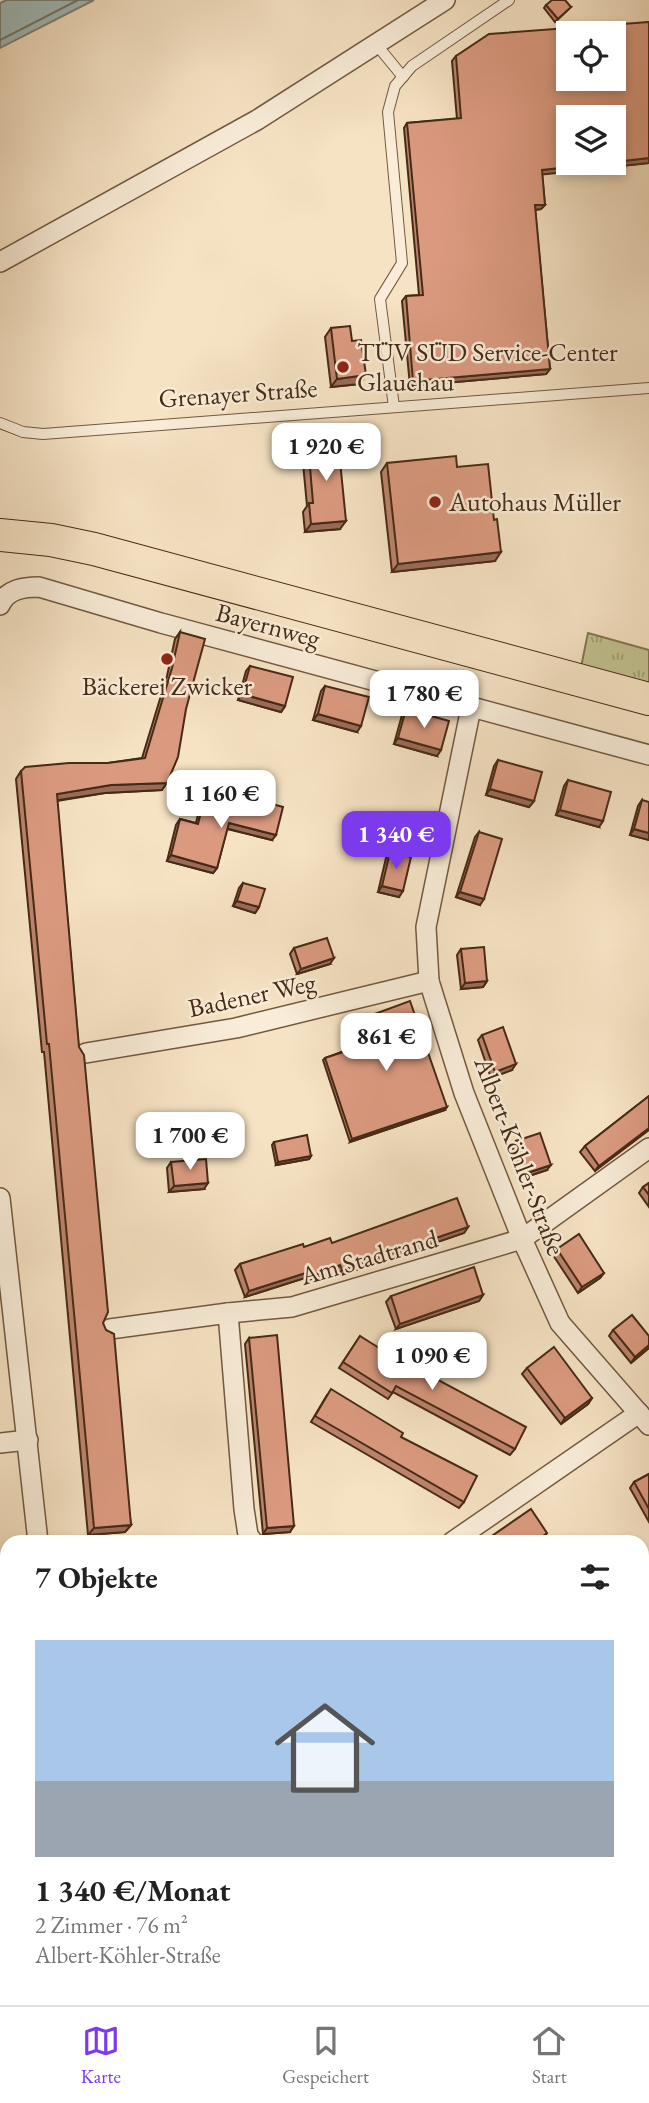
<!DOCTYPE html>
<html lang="de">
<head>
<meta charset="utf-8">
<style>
  :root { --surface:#fff; --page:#f6f6f6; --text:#222; --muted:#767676; --line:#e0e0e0; --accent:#7c3aed }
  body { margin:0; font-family:"EB Garamond",serif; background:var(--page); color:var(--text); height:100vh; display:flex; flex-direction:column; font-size:26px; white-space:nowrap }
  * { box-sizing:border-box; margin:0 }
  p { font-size:23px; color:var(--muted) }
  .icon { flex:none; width:38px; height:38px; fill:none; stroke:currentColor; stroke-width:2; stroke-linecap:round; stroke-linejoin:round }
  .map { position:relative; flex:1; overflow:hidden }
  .panel { position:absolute; left:0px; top:1535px; width:649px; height:471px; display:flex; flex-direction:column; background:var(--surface); border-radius:21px 21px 0 0; box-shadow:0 4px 10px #0003 }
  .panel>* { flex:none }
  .tools { position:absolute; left:556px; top:21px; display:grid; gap:14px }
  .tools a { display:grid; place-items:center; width:70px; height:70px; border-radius:0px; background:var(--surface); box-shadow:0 4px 10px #0003; font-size:35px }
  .price { position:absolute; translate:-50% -60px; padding:0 16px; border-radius:14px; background:#fff; color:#222; font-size:23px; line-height:46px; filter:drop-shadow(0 2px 4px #0008) }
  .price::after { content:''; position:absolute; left:50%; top:42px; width:21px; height:16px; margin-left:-10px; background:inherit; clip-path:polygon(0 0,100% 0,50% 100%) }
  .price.on { background:var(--accent); color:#fff }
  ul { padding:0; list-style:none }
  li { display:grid; align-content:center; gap:14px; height:371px; padding:0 35px }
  li span { display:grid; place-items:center; height:217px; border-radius:0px; color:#555 }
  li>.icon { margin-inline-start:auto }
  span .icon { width:126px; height:126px; fill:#fffc; stroke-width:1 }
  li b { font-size:30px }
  h2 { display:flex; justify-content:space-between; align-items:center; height:84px; padding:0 35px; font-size:30px }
  .dock { display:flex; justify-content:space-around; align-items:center; height:98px; border-top:2px solid var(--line); background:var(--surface); font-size:19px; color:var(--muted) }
  .dock a { display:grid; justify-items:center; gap:4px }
  .dock .on { color:var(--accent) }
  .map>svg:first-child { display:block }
  .grass { fill:url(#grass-tufts); stroke:#847652; stroke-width:2 }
  .water { fill:#9fbdbc; stroke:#7c8279; stroke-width:2 }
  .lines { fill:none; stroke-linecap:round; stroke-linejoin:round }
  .shore { stroke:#737468; stroke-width:2 }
  .service-casing { stroke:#735841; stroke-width:12 }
  .minor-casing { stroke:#735841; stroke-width:22 }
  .primary-casing { stroke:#472a15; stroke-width:34 }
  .service { stroke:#f9edd9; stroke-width:10 }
  .minor { stroke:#f9edd9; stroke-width:19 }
  .primary { stroke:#f6e3c4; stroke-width:32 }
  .wall { fill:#bc846e; stroke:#472a15; stroke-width:2 }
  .shaded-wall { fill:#996c5a; stroke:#472a15; stroke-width:2 }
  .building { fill:#db9a80; stroke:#472a15; stroke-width:2; fill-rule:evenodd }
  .poi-dot { fill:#8f2418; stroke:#f9edd9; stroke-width:2.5 }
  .labels { text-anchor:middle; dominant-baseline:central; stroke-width:5; stroke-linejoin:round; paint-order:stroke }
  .poi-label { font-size:26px; fill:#472a15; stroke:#f9edd9; text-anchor:start }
  .street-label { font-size:26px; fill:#472a15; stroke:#f9edd9 }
</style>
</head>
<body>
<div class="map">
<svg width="649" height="2005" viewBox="0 0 649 2005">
  <defs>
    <pattern id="grass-tufts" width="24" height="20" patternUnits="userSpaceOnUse" patternTransform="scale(1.75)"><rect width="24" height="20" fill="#c2c290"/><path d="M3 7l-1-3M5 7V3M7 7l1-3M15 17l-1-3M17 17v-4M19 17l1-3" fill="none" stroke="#9f9e74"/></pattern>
  </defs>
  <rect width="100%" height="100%" fill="#f6e3c4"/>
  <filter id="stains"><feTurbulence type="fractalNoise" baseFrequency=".00286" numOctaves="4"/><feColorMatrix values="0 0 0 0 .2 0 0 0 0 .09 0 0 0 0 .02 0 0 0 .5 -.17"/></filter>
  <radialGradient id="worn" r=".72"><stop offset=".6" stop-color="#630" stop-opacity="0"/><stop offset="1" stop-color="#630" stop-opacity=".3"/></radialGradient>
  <path class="grass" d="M 588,633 L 649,650 L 649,684 L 581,667 Z"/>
  <path class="water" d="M 7,0 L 94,0 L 0,48 L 0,3 Z"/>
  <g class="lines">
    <path class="shore" d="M 0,40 L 78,0"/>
    <g class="service-casing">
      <g id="service">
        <path d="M 376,44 L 403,77"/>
        <path d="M 394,407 L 380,299 L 402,263 L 388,112 L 395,86 L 412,66 L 509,0"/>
        <path d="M 0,423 L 23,432 L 43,434 L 649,388"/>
      </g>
    </g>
    <g class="minor-casing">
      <g id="minor">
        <path d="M 0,262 L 257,120 L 445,0"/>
        <path d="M 0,605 C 7,589 24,587 39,587 L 161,623 L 649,755"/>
        <path d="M 471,708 L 426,927 L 429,981 L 464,1093 L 522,1239 L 560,1323 L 649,1425"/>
        <path d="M 86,1053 L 236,1028 L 429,981"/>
        <path d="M 0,1198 L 38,1542"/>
        <path d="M 110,1329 L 228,1313"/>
        <path d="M 0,1443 L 28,1440"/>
        <path d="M 253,1542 L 248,1535 L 244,1509 L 228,1313 L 292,1307 L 522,1239 L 649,1148"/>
        <path d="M 452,1542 L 639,1413"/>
        <path d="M 0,1705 L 7,1704"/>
      </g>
    </g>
    <g class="primary-casing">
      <path id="primary" d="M 0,535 L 51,540 L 94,549 L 649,699"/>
    </g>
    <use href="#service" class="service"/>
    <use href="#minor" class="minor"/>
    <use href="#primary" class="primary"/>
  </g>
  <g class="wall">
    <path d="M 546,5 L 571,7 L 555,22 L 544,8 Z"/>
    <path d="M 649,22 L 649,163 L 542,174 L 545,205 L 541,209 L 535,210 L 550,369 L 546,374 L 410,386 L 402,301 L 406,296 L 419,295 L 404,128 L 407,123 L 457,119 L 452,61 L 456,56 Z"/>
    <path d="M 331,328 L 352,341 L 366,375 L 360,384 L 331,387 L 325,337 Z"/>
    <path d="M 308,443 L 340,529 L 305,532 L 303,512 L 307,506 L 302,452 Z"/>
    <path d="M 387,463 L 457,467 L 495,561 L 392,572 L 381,472 Z"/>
    <path d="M 180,632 L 162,790 L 105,793 L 57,801 L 103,1323 L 131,1525 L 125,1532 L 88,1535 L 44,1052 L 42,1052 L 16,779 L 21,771 L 108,763 L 142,758 L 167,676 L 175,639 Z"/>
    <path d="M 250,666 L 285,706 L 281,712 L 238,700 L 246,671 Z"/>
    <path d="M 325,686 L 357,732 L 313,720 L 321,691 Z"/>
    <path d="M 406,709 L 437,756 L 394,744 L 402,715 Z"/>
    <path d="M 498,760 L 534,801 L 529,807 L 486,795 L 494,766 Z"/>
    <path d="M 568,780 L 599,827 L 556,815 L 564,786 Z"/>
    <path d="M 254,799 L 272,840 L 227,829 L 217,868 L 213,873 L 167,861 L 176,825 L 180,819 L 196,823 L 200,806 L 204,800 L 248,811 L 250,805 Z"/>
    <path d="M 642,800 L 649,840 L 630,835 L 638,806 Z"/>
    <path d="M 479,832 L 480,905 L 456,897 L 475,837 Z"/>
    <path d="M 390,852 L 399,897 L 378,892 L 386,858 Z"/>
    <path d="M 243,883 L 259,907 L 255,913 L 233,906 L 239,888 Z"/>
    <path d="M 294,948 L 330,964 L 297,974 L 290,954 Z"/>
    <path d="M 461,949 L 487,981 L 483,987 L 461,989 L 457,955 Z"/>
    <path d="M 350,1023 L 445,1110 L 350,1142 L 323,1060 L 325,1058 L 355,1047 L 347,1025 Z"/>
    <path d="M 482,1035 L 512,1070 L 491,1078 L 478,1040 Z"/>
    <path d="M 649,1096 L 595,1171 L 580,1152 L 585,1146 Z"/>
    <path d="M 516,1141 L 547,1170 L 523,1178 L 512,1146 Z"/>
    <path d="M 274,1142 L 311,1156 L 309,1159 L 276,1165 L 272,1145 Z"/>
    <path d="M 171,1162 L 204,1189 L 169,1192 L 167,1168 Z"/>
    <path d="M 649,1183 L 649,1207 L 639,1193 L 643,1187 Z"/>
    <path d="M 468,1227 L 464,1233 L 338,1276 L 336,1271 L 309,1280 L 308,1277 L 245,1297 L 235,1270 L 240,1264 L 304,1247 Z"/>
    <path d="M 557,1249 L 604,1273 L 600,1278 L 578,1293 L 553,1255 Z"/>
    <path d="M 483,1295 L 479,1301 L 396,1329 L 386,1302 L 391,1296 Z"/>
    <path d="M 613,1330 L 649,1336 L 649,1348 L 631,1363 L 609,1336 Z"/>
    <path d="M 360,1336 L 515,1449 L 510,1455 L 393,1392 L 388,1399 L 339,1368 Z"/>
    <path d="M 249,1338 L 290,1532 L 263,1534 L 245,1344 Z"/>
    <path d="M 527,1368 L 592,1398 L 588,1404 L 561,1424 L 522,1374 Z"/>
    <path d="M 327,1395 L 401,1437 L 464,1502 L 459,1508 L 311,1422 Z"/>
    <path d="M 649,1474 L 649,1522 L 630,1488 L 634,1482 Z"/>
  </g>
  <g class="shaded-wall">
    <path d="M 649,158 L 649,163 L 538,175 L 542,170 Z"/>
    <path d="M 535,205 L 545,205 L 541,209 L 532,210 Z"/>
    <path d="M 550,369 L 546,374 L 410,386 L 413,381 Z"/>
    <path d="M 366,375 L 360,384 L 331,387 L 337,379 Z"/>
    <path d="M 346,521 L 340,529 L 305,532 L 311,524 Z"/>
    <path d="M 501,552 L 495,561 L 392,572 L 398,564 Z"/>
    <path d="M 242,694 L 285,706 L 281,712 L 238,700 Z"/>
    <path d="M 318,714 L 361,726 L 357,732 L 313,720 Z"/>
    <path d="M 398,738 L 441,750 L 437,756 L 394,744 Z"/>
    <path d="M 167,783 L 162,790 L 105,793 L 52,801 L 57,794 L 111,785 Z"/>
    <path d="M 490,789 L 534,801 L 529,807 L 486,795 Z"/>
    <path d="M 560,810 L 603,821 L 599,827 L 556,815 Z"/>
    <path d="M 229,823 L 276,835 L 272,840 L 225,828 Z"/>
    <path d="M 634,829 L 649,833 L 649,840 L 630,835 Z"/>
    <path d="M 171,855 L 217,868 L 213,873 L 167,861 Z"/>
    <path d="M 382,886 L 403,891 L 399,897 L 378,892 Z"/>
    <path d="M 460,892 L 484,899 L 480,905 L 456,897 Z"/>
    <path d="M 237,901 L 259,907 L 255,913 L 233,906 Z"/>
    <path d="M 334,958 L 330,964 L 297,974 L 301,969 Z"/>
    <path d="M 487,981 L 483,987 L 461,989 L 465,983 Z"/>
    <path d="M 516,1064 L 512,1070 L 491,1078 L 495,1072 Z"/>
    <path d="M 447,1107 L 445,1110 L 350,1142 L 352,1139 Z"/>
    <path d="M 649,1128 L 649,1130 L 595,1171 L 599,1166 Z"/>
    <path d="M 311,1156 L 309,1159 L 276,1165 L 278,1162 Z"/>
    <path d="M 551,1165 L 547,1170 L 523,1178 L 527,1173 Z"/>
    <path d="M 208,1183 L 204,1189 L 169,1192 L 174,1186 Z"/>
    <path d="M 468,1227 L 464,1233 L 338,1276 L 342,1270 Z"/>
    <path d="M 340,1265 L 336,1271 L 309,1280 L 314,1275 Z"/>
    <path d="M 312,1271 L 308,1277 L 245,1297 L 249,1291 Z"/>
    <path d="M 604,1273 L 600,1278 L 578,1293 L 582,1287 Z"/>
    <path d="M 483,1295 L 479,1301 L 396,1329 L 400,1324 Z"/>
    <path d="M 649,1345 L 649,1348 L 631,1363 L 635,1357 Z"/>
    <path d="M 592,1398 L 588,1404 L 561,1424 L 565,1418 Z"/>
    <path d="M 131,1525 L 125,1532 L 88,1535 L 94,1528 Z"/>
    <path d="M 294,1526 L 290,1532 L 263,1534 L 267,1528 Z"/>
    <path d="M 547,1533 L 543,1539 L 539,1542 L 535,1542 Z"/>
  </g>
  <g class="building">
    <path d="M 552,0 L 565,0 L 571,7 L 558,19 L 546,5 Z"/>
    <path d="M 649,22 L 649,158 L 614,162 L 614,117 L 569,117 L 569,163 L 609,163 L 542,170 L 545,205 L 535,205 L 550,369 L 413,381 L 406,296 L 423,295 L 407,123 L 461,118 L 456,56 L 489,34 ZM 569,33 L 614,33 L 614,79 L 569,79 Z"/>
    <path d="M 350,326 L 352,341 L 361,340 L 366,375 L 337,379 L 331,328 Z"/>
    <path d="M 338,441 L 346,521 L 311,524 L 309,503 L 313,503 L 308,443 Z"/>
    <path d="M 456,456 L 457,467 L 488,464 L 494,520 L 497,519 L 501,552 L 398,564 L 387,463 Z"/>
    <path d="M 180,632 L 205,639 L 186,709 L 178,757 L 167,783 L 111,785 L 57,794 L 79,1047 L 84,1055 L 108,1312 L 103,1323 L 106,1330 L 114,1334 L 131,1525 L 94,1528 L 49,1044 L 47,1044 L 21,771 L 25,767 L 69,763 L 108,763 L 145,758 L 172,668 Z"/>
    <path d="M 250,666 L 293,677 L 285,706 L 242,694 Z"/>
    <path d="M 325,686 L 369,697 L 361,726 L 318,714 Z"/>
    <path d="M 406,709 L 449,721 L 441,750 L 398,738 Z"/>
    <path d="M 498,760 L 542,772 L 534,801 L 490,789 Z"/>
    <path d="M 568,780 L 611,792 L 603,821 L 560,810 Z"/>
    <path d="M 254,799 L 283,807 L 276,835 L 229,823 L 217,868 L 171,855 L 180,819 L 198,824 L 204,800 L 251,812 Z"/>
    <path d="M 642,800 L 649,802 L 649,833 L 634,829 Z"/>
    <path d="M 479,832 L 502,839 L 484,899 L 460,892 Z"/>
    <path d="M 390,852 L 411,857 L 403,891 L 382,886 Z"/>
    <path d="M 243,883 L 265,889 L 259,907 L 237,901 Z"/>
    <path d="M 327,938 L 334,958 L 301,969 L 294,948 Z"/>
    <path d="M 484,947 L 487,981 L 465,983 L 461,949 Z"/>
    <path d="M 410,1001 L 447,1107 L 352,1139 L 325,1058 L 358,1047 L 350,1023 Z"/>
    <path d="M 503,1027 L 516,1064 L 495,1072 L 482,1035 Z"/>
    <path d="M 649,1096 L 649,1128 L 599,1166 L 585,1146 Z"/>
    <path d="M 540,1133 L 551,1165 L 527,1173 L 516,1141 Z"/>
    <path d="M 307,1135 L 311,1156 L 278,1162 L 274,1142 Z"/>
    <path d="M 206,1159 L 208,1183 L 174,1186 L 171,1162 Z"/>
    <path d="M 649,1183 L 649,1195 L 643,1187 Z"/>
    <path d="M 457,1198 L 468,1227 L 342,1270 L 340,1265 L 314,1275 L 312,1271 L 249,1291 L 240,1264 L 303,1244 L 304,1247 L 330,1238 L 332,1243 Z"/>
    <path d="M 579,1234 L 604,1273 L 582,1287 L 557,1249 Z"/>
    <path d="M 474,1267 L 483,1295 L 400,1324 L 391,1296 Z"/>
    <path d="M 632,1315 L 649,1336 L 649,1345 L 635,1357 L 613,1330 Z"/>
    <path d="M 277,1335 L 294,1526 L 267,1528 L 249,1338 Z"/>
    <path d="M 360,1336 L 427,1378 L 429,1375 L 526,1427 L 515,1449 L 396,1386 L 392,1393 L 343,1362 Z"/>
    <path d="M 554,1347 L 592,1398 L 565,1418 L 527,1368 Z"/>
    <path d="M 331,1389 L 403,1433 L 401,1437 L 477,1476 L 464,1502 L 315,1416 Z"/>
    <path d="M 649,1474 L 649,1509 L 634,1482 Z"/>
    <path d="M 531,1509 L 547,1533 L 535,1542 L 483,1542 Z"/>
  </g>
  <g class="poi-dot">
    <circle cx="343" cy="367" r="7"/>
    <circle cx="435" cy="502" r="7"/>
    <circle cx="167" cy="659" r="7"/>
  </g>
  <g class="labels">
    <g class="poi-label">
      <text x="357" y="352">TÜV SÜD Service-Center<tspan x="357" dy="30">Glauchau</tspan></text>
      <text x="449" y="502">Autohaus Müller</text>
      <text x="167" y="686" text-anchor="middle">Bäckerei Zwicker</text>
    </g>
    <g class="street-label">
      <text transform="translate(238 393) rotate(-4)">Grenayer Straße</text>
      <text transform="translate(268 625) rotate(15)">Bayernweg</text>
      <text transform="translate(252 995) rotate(-12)">Badener Weg</text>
      <text transform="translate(520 1156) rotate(69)">Albert-Köhler-Straße</text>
      <text transform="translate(369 1257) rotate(-16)">Am Stadtrand</text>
    </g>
  </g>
  <rect width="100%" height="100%" filter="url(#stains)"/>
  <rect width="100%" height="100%" fill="url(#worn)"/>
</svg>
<div class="tools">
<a><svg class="icon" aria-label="locate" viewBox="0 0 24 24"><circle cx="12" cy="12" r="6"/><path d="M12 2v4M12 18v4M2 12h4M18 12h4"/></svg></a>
<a><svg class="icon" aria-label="layers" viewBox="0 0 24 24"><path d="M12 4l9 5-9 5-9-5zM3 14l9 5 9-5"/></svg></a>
</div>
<b class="price" style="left:326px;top:483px">1 920 €</b>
<b class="price" style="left:424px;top:730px">1 780 €</b>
<b class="price" style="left:221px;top:830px">1 160 €</b>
<b class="price on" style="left:396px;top:871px">1 340 €</b>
<b class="price" style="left:386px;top:1073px">861 €</b>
<b class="price" style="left:190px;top:1172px">1 700 €</b>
<b class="price" style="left:432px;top:1392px">1 090 €</b>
<section class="panel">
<h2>7 Objekte<svg class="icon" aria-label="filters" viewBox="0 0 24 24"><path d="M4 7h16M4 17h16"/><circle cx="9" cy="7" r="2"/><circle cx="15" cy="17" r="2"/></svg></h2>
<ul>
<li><span style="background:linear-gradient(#a9c7e8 65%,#9aa5b1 0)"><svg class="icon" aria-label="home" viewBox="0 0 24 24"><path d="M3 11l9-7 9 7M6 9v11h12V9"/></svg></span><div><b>1 340 €/Monat</b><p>2 Zimmer · 76 m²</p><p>Albert-Köhler-Straße</p></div></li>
</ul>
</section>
</div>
<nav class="dock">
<a class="on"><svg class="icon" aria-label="map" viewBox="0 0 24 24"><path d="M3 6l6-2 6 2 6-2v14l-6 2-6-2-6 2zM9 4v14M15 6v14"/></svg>Karte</a>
<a><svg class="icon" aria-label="saved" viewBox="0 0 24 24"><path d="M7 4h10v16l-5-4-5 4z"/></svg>Gespeichert</a>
<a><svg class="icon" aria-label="home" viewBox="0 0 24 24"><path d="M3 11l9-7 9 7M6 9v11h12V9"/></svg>Start</a>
</nav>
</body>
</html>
